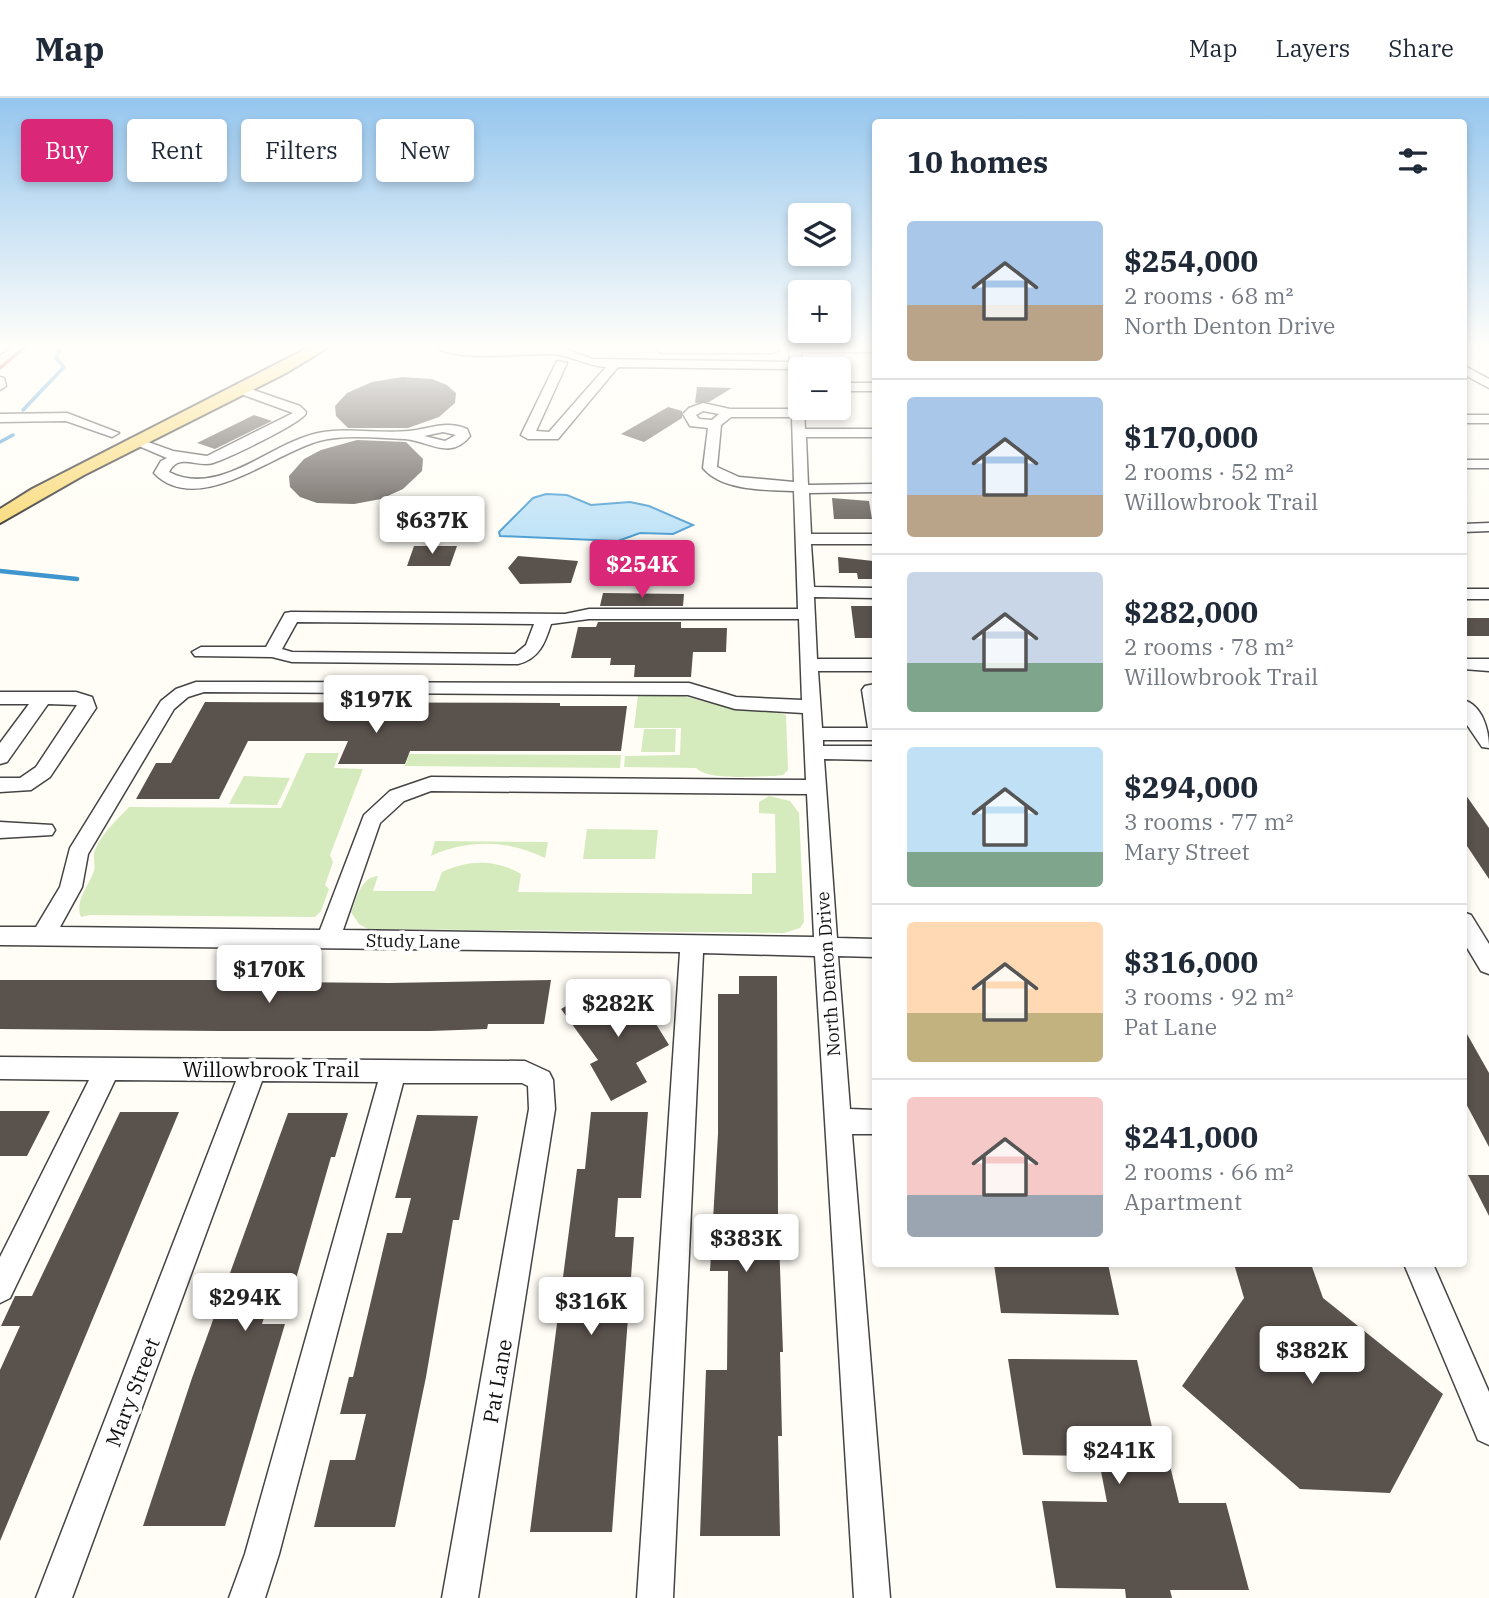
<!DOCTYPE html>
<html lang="en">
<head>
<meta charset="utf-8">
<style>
  :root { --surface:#fff; --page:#f6f6f7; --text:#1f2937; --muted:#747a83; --line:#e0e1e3; --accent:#db2777 }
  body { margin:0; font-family:"IBM Plex Serif",serif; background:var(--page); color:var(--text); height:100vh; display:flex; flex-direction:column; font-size:26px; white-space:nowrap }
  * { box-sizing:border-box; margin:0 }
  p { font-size:23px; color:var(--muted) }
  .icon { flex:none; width:38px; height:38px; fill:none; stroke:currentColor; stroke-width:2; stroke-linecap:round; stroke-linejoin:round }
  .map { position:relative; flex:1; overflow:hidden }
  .side { position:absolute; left:872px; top:21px; width:595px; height:1148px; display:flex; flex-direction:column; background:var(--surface); border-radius:7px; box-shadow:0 4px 10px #0003 }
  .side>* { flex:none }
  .banner { position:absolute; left:21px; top:21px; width:665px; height:63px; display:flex; gap:14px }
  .controls { position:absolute; left:788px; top:105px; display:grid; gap:14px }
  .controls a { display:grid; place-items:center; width:63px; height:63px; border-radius:7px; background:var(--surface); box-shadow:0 4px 10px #0003; font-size:35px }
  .price { position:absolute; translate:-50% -60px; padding:0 16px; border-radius:7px; background:#fff; color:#222; font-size:23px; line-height:46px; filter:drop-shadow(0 2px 4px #0008) }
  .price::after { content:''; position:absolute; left:50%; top:42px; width:21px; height:16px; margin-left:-10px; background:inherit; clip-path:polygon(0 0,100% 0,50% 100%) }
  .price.selected { background:var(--accent); color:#fff }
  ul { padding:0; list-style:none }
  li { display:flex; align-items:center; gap:21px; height:175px; padding:0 35px }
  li+li { border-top:2px solid var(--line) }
  li span { display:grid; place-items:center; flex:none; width:196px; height:140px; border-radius:7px; color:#555 }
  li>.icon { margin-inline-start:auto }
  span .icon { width:84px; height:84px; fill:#fffc; stroke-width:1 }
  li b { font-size:30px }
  h2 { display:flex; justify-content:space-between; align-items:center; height:84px; padding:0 35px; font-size:30px }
  .tag { padding:0 24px; border-radius:7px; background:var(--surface); box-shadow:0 4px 10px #0003; font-size:24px; line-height:63px }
  .tag.selected { background:var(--accent); color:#fff }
  header { display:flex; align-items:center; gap:42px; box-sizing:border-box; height:98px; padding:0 35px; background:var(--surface); border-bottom:2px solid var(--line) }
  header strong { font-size:33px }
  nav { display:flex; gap:38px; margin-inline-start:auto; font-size:24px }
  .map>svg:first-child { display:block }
  .green { fill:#d5ebbd }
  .water { fill:#b9e0f7; stroke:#3f96cf; stroke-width:2 }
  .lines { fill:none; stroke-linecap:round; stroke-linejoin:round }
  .stream-far1 { stroke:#3f96cf; stroke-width:3.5 }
  .stream { stroke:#3f96cf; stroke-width:4.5 }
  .building { fill:#5a524d }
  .minor-casing { stroke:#444; stroke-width:3 }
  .major-casing { stroke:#222; stroke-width:4 }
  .minor { fill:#fff; fill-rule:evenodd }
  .major { fill:#f9d66b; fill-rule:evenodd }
  .rail { stroke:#c4262e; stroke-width:3.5 }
  .labels { text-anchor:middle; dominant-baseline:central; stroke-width:7; stroke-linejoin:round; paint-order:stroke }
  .street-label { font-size:18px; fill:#111; stroke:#fff }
  .near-street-label { font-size:21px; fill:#111; stroke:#fff }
</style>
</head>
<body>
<header>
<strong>Map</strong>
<nav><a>Map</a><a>Layers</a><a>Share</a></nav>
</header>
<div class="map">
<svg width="1489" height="1500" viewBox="0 0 1489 1500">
  <rect width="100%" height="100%" fill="#fffdf5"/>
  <g class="green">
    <path d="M 638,597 L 679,597 L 737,612 L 773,613 L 786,617 L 788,672 L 783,677 L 774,678 C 756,678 709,683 696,670 L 624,669 L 625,658 L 680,657 L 681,630 L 634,630 Z"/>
    <path d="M 644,631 L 676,631 L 675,654 L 641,654 Z"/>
    <path d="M 306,655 L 339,655 L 334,670 L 363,671 L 330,757 L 333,764 L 325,787 L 329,791 L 321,813 L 315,819 L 90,817 L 81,819 C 74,803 89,788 94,773 C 96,766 92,759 95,752 C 102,735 117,722 129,709 L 281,710 Z"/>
    <path d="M 409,656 L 621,657 L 620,670 L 405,668 Z"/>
    <path d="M 244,678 L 290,680 L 277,707 L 229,706 Z"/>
    <path d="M 769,698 L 790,703 L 799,715 L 804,824 L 800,830 L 784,835 L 368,831 L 359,826 L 351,814 C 357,800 360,780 378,778 L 373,793 L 435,793 L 442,774 C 469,762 495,761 521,776 L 518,794 L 752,796 L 752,775 L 776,775 L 775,716 L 759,715 L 759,704 Z"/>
    <path d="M 587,731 L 658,732 L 655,761 L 583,761 Z"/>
    <path d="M 435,743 L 548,744 L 545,760 C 509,742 468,741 431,758 Z"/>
  </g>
  <path class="water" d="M 546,396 L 567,397 L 591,407 L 630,404 L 649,408 L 693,427 L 673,436 L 640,435 L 618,443 L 500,438 L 499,434 L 533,400 Z"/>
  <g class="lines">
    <g class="stream-far1">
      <path d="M 23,312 L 64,269 L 56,260 L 60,250"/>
      <path d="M 0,344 L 13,337"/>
    </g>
    <path class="stream" d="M 0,473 L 77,481"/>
  </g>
  <g class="building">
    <path d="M 402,279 L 432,281 L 447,287 L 456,295 L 455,305 L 439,319 L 408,330 L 348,330 L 336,318 L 335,308 L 347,295 L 372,284 Z"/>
    <path d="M 697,289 L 732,290 L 709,304 L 695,305 Z"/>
    <path d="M 668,309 L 682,313 L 682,320 L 644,344 L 621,336 Z"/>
    <path d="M 254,317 L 272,323 L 215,351 L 197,345 Z"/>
    <path d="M 357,342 L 406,344 L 423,361 L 422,373 L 403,391 L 381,401 L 354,406 L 317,405 L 300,399 L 290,389 L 289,378 L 304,361 L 321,352 Z"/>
    <path d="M 832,400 L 869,403 L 872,421 L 834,421 Z"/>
    <path d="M 414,448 L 457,448 L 450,468 L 407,468 Z"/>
    <path d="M 518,458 L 578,463 L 571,485 L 520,486 L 508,470 Z"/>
    <path d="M 838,459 L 873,463 L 875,481 L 858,481 L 857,475 L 839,475 Z"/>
    <path d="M 603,495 L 684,496 L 683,508 L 600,508 Z"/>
    <path d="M 851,508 L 872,508 L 875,540 L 855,540 Z"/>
    <rect x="1463" y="520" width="26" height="18"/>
    <path d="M 598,524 L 681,524 L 681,530 L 727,530 L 726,554 L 693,554 L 691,579 L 634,579 L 635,567 L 610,567 L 611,560 L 571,560 L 578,529 L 596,529 Z"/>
    <path d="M 205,604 L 560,605 L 560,608 L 627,608 L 621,653 L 410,653 L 405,666 L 338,666 L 348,643 L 248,643 L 219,701 L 136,701 L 156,665 L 171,665 Z"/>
    <path d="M 1463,693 L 1489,730 L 1489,781 L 1463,742 Z"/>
    <path d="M 739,878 L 777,878 L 778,1114 L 783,1254 L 780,1254 L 782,1338 L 778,1338 L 780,1438 L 700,1438 L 706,1272 L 727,1272 L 728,1173 L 710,1173 L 718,1036 L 718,896 L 739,896 Z"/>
    <path d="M 0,882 L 280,882 L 279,884 L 389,885 L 551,882 L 544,926 L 488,926 L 487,931 L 430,933 L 220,933 L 0,931 Z"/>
    <path d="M 593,892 L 613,918 L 653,894 L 665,909 L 651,918 L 669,947 L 636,965 L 647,984 L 611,1003 L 590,966 L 598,962 L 561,911 Z"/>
    <path d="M 1463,929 L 1489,975 L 1489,1049 L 1463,1000 Z"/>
    <path d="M 0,1013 L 50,1013 L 27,1058 L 0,1058 Z"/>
    <path d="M 120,1014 L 179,1014 L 0,1443 L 0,1272 L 20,1228 L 1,1228 L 15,1198 L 32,1198 Z"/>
    <path d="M 591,1014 L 648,1014 L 641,1100 L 618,1100 L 615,1139 L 634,1139 L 612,1434 L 530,1434 L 577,1071 L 585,1071 Z"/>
    <path d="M 288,1015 L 348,1015 L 335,1059 L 331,1059 L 293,1191 L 273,1191 L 262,1226 L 285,1226 L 225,1428 L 143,1428 L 192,1280 Z"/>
    <path d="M 417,1017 L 478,1018 L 459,1122 L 453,1122 L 426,1279 L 395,1429 L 314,1429 L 330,1362 L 355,1362 L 366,1316 L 340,1316 L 349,1279 L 353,1279 L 387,1135 L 402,1135 L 411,1100 L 395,1100 Z"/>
    <path d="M 1468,1077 L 1489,1077 L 1489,1118 Z"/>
    <path d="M 994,1166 L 1108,1166 L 1119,1217 L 1001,1215 Z"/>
    <path d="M 1234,1166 L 1311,1166 L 1323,1200 L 1443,1296 L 1390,1395 L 1300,1391 L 1182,1288 L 1244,1200 Z"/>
    <path d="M 1008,1261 L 1137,1262 L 1156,1347 L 1165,1347 L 1179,1405 L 1226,1405 L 1249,1492 L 1170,1492 L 1172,1500 L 1126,1500 L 1125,1491 L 1056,1490 L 1042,1403 L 1107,1404 L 1098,1358 L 1023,1357 Z"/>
  </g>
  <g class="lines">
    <g class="minor-casing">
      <g id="minor">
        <path d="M 0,250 L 9,250 L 0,256 Z"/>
        <path d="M 438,250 L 561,250 L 593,261 L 790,264 L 789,250 L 875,250 L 875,254 L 801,254 L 800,310 L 804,310 L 805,331 L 875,331 L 875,339 L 806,339 L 808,387 L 875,386 L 875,394 L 809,395 L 811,436 L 875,436 L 875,446 L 811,446 L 814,489 L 875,490 L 875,500 L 814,499 L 817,561 L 875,561 L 875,573 L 818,573 L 822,630 L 868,630 L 862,592 L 865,588 L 875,586 L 875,642 L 823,642 L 823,648 L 875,648 L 875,662 L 824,661 L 837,840 L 875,841 L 875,859 L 838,858 L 850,1011 L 875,1012 L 875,1036 L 852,1036 L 890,1500 L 854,1500 L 815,858 L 703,855 L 673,1500 L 637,1500 L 680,854 L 0,847 L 0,829 L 36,829 L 60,789 L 70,750 L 161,603 L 176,591 L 196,584 L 689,585 L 736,599 L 802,602 L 799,521 L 589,521 L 551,526 C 545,545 539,561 518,566 L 292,564 L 272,559 L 195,558 L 192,554 L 201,549 L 266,549 L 285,515 L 291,514 L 565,516 L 589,511 L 798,511 L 794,393 C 766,392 722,393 703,370 L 708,330 L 690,328 L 683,316 L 689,310 L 703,305 L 730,311 L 791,311 L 790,271 L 618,269 L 558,341 L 528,341 L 521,337 L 557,263 L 567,265 L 536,333 L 549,334 L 606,269 C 586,268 571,257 552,256 C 524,255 459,264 438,250 ZM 703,313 L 719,316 L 712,322 L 699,321 L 696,317 ZM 731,319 L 792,319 L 794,384 L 739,379 L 717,369 L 721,327 ZM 297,524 L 534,526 L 526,547 L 515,556 L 292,554 L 282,551 ZM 204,594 L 688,597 L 735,611 L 803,615 L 806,682 L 431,679 L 390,693 L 364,717 L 320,832 L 60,829 L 82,789 L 88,756 L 174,611 L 188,599 ZM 431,693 L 807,696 L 814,839 L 343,832 L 380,725 L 404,703 Z"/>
        <path d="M 658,250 L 778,250 L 779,252 L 773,255 L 663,255 L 659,254 Z"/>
        <path d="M 1463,267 L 1489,281 L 1489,290 L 1463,276 Z"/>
        <path d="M 0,279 L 4,280 L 6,288 L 0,292 Z"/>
        <rect x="838" y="285" width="37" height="8"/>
        <path d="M 242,288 L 300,308 L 306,314 L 305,317 C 293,329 231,359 213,365 C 197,370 179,354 169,374 C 219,400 270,345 318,335 C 348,329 379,336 409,333 C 430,331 446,322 467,331 L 470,338 C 450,363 429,343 405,341 C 379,340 345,336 319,343 C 274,355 197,420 154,375 L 161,363 L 167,360 L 127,343 L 134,339 L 173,353 L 207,358 L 293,315 L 238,295 L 238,289 ZM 443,334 L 456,337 L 445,343 L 424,338 Z"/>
        <path d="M 67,315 L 119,335 L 112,339 L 66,323 L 0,324 L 0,316 Z"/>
        <rect x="1463" y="317" width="26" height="8"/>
        <rect x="1463" y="362" width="26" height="8"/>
        <path d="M 1489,425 L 1489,433 L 1463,434 L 1463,426 Z"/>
        <rect x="1463" y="491" width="26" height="10"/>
        <path d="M 1463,561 L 1489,561 L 1489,573 L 1463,571 Z"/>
        <path d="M 0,594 L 76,594 L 92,599 L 96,610 L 50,679 L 31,692 L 0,694 L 0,680 L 20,680 L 36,669 L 77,607 L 48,606 L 7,664 L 0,666 L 0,645 L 29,606 L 0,606 Z"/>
        <path d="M 1463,602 C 1483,607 1489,633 1489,650 L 1482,649 L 1463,621 Z"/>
        <path d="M 0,724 L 52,727 L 55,732 L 52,737 L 0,740 Z"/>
        <path d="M 1463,814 L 1471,817 L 1489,846 L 1489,876 L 1481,873 L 1463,843 Z"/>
        <path d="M 0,959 L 525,963 L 549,974 L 553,982 L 555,1011 L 478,1500 L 442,1500 L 529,1011 L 528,988 L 522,985 L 403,985 L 279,1456 L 265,1500 L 229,1500 L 245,1456 L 378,984 L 262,983 L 72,1500 L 36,1500 L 236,983 L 115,982 L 10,1200 L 0,1205 L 0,1159 L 89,982 L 0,981 Z"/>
        <path d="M 1404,1166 L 1433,1166 L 1489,1294 L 1489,1347 L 1478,1342 Z"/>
      </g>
    </g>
    <g class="major-casing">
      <path id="major" d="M 308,250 L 327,250 L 286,275 L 84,377 L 0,425 L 0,411 L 32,391 Z"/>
    </g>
    <use href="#minor" class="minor"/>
    <use href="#major" class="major"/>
    <path class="rail" d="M 0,270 L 24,250"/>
  </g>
  <linearGradient id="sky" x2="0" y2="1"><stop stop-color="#95c6ee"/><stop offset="0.54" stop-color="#fffefa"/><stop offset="1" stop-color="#fffefa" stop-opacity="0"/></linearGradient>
  <rect width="1489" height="460" fill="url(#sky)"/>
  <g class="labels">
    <g class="street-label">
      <text transform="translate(413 843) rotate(1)">Study Lane</text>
      <text transform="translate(828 876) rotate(-94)">North Denton Drive</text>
    </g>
    <g class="near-street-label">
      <text x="271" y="971">Willowbrook Trail</text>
      <text transform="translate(497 1283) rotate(-80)">Pat Lane</text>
      <text transform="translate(132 1294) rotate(-69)">Mary Street</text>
    </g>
  </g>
</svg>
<div class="controls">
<a><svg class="icon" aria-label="layers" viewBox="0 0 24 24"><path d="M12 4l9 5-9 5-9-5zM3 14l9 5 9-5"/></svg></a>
<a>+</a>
<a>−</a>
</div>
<b class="price" style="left:432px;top:458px">$637K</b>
<b class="price selected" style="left:642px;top:502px">$254K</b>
<b class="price" style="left:376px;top:637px">$197K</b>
<b class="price" style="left:269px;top:907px">$170K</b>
<b class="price" style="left:618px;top:941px">$282K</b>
<b class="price" style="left:746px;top:1176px">$383K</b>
<b class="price" style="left:245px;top:1235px">$294K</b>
<b class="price" style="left:591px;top:1239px">$316K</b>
<b class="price" style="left:1312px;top:1288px">$382K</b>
<b class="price" style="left:1119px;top:1388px">$241K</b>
<div class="banner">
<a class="tag selected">Buy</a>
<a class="tag">Rent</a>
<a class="tag">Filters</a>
<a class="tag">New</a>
</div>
<section class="side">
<h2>10 homes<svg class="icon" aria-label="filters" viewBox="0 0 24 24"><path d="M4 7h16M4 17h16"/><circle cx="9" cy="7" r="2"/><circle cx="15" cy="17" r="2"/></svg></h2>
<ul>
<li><span style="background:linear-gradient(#a9c7e8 60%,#b9a48a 0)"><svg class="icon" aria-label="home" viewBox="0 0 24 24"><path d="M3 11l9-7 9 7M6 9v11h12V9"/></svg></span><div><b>$254,000</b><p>2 rooms · 68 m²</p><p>North Denton Drive</p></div></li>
<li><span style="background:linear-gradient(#a9c7e8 70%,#b9a48a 0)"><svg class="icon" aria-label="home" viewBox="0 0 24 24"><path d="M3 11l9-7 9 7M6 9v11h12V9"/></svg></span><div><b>$170,000</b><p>2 rooms · 52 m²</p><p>Willowbrook Trail</p></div></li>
<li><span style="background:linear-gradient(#c9d6e8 65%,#7fa58c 0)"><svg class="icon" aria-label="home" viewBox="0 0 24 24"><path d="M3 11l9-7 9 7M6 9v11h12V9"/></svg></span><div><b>$282,000</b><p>2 rooms · 78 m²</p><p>Willowbrook Trail</p></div></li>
<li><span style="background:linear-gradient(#bfe0f5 75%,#7fa58c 0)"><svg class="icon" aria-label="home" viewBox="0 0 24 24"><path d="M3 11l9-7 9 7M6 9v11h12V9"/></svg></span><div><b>$294,000</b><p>3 rooms · 77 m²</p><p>Mary Street</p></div></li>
<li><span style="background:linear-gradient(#ffd9b3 65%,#c2b280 0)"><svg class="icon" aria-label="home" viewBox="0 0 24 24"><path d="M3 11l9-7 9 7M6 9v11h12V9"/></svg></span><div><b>$316,000</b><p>3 rooms · 92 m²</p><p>Pat Lane</p></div></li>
<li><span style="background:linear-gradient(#f6c9c9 70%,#9aa5b1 0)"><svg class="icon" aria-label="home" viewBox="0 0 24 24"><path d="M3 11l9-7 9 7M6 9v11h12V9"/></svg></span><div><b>$241,000</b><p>2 rooms · 66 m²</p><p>Apartment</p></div></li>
</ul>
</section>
</div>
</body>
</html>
